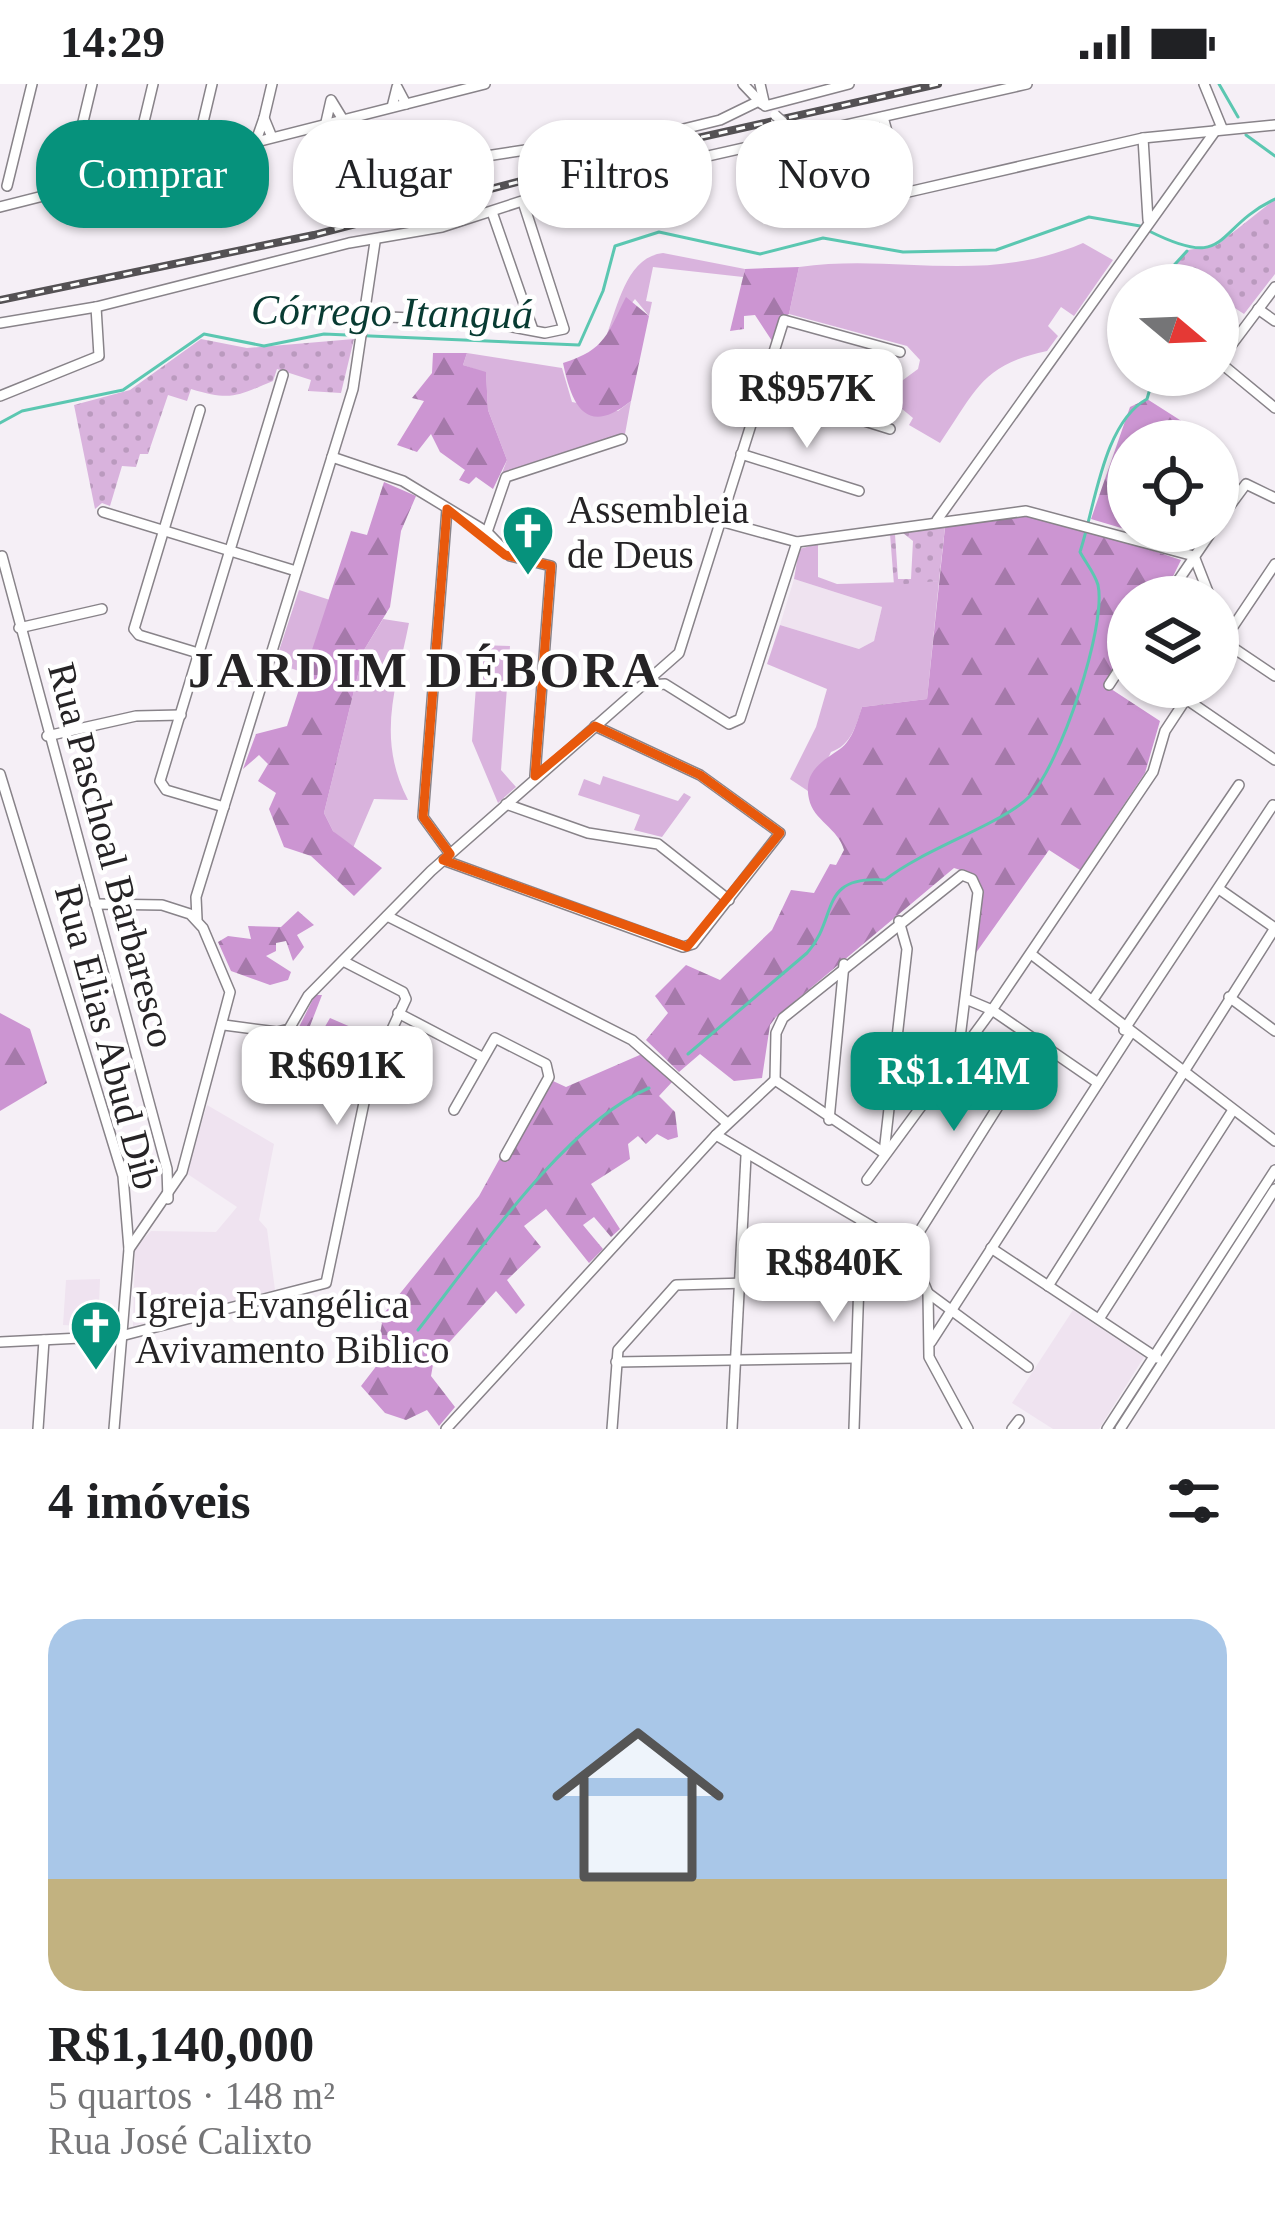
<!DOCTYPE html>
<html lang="pt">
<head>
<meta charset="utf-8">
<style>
  :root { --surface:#fff; --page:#f6f6f6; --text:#202124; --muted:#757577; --line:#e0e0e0; --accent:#06927c }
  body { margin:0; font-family:"Times New Roman",serif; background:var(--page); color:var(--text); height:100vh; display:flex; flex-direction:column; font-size:45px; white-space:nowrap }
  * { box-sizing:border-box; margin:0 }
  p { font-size:39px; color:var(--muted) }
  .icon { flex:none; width:66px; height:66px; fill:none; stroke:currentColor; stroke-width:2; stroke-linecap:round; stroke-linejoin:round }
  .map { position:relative; height:1345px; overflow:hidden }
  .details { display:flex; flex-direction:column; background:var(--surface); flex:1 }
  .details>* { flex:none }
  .top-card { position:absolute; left:36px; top:36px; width:1203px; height:108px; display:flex; gap:24px }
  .needle { width:78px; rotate:109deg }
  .tools { position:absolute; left:1107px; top:180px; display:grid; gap:24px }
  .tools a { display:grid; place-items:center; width:132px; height:132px; border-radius:50%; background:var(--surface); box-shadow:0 3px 9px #0004; font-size:60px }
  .price { position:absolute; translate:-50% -102px; padding:0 27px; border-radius:24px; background:#fff; color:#222; font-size:39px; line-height:78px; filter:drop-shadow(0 3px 6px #0008) }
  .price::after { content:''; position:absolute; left:50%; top:72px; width:36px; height:27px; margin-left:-18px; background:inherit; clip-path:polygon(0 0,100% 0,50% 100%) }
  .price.selected { background:var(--accent); color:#fff }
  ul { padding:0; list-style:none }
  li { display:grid; align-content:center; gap:24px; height:636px; padding:0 48px }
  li+li { border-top:3px solid var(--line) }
  li span { display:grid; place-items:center; height:372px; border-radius:36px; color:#555 }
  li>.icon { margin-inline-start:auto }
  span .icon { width:216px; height:216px; fill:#fffc; stroke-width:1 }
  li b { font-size:51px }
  h2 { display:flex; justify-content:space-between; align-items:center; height:144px; padding:0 48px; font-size:51px }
  .tag { padding:0 42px; border-radius:48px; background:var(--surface); box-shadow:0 3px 9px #0004; font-size:42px; line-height:108px }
  .tag.selected { background:var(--accent); color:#fff }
  .status { display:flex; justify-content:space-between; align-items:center; height:84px; padding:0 60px; background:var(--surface); direction:ltr }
  .status svg { height:33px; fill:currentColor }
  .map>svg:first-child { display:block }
  .built { fill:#efe3f0 }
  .grass { fill:#d9b3dd }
  .forest { fill:url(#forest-firs) }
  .park { fill:url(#park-dots) }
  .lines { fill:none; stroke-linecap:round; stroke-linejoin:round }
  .stream { stroke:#5bc7b1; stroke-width:3 }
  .minor-casing { stroke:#888389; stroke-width:12 }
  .minor { stroke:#fff; stroke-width:9 }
  .rail-casing { stroke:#545154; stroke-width:8 }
  .rail { stroke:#fff; stroke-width:3; stroke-dasharray:9; stroke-linecap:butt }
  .minor-bridge-casing { stroke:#888389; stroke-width:12; stroke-linecap:butt }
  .minor-bridge { stroke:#fff; stroke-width:9 }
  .marked { fill:none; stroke:#e8590c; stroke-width:9; stroke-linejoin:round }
  .labels { text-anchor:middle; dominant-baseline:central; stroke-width:9; stroke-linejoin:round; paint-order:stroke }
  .poi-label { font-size:39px; fill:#262426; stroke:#fff; text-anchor:start }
  .street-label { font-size:39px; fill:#262426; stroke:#fff }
  .water-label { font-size:42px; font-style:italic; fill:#083b32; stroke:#fff }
  .district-label { font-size:51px; font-weight:bold; letter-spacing:3px; fill:#262426; stroke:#fff }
</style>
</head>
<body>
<div class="status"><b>14:29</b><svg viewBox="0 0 49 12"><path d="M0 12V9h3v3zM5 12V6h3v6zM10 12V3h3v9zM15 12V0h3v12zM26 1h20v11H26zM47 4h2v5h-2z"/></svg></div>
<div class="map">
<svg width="1275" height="1345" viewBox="0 0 1275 1345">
  <defs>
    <pattern id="forest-firs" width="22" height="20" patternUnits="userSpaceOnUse" patternTransform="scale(3)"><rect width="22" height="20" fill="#cc95d2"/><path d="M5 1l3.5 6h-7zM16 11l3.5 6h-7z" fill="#a579aa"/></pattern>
    <pattern id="park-dots" width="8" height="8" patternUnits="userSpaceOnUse" patternTransform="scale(3)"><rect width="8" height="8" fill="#d9b3dd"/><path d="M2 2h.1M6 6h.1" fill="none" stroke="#ba9abe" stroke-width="1.8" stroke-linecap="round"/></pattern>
  </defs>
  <rect width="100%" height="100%" fill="#f5eff6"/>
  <g class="built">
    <path d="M 794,495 L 882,523 L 874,557 L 859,565 L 780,541 Z"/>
    <path d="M 207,1021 L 274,1060 L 259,1136 L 267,1145 L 275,1206 L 133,1242 L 135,1164 L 151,1147 L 216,1148 L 237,1123 L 186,1089 Z"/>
    <path d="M 100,1195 L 99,1219 L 115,1222 L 115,1244 L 63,1241 L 66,1196 Z"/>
    <path d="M 1073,1226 L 1144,1273 L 1099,1345 L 1053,1345 L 1012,1319 Z"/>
  </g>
  <g class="grass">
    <path d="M 1083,159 L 1113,176 L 1074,232 L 1061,223 L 1048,242 L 1058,252 L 1047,267 C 981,281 976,307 940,359 L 909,341 L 913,334 L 884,310 L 918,285 L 920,276 L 907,262 L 789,230 L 799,183 C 897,169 983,202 1083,159 Z"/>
    <path d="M 663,169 L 745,185 L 743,193 L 653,183 L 646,217 L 652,218 L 649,232 L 635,215 L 607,250 C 618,221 627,173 663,169 Z"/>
    <path d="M 467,269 L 562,284 L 572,318 L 618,327 L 631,317 L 625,350 L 502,389 L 507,376 L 488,326 L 486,289 L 463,281 Z"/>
    <path d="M 818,460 L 818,493 L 837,500 L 939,497 L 927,615 L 862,623 C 856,642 851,661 831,668 L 811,709 L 790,695 L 816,643 L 827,605 L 767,580 L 780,541 L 859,565 L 874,557 L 882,523 L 794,495 L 799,465 Z"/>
    <path d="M 299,506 L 330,516 L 305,589 L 275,579 Z"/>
    <path d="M 383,535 L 409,539 C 396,604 376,654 408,716 L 374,715 L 353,764 L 333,747 L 324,729 L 364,566 Z"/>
    <path d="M 479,561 L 510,562 L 501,686 L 516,703 L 498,719 L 472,657 Z"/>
    <path d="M 603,692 L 678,717 L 684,709 L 691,713 L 662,753 L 634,746 L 640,731 L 578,711 L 584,695 L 600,701 Z"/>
  </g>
  <g class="forest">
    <path d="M 799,183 L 789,230 L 781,235 L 774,260 L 755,231 L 744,232 L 744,245 L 730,247 L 745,185 Z"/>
    <path d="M 626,213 L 649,232 L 631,317 C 584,355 571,317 563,279 C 606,266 608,248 626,213 Z"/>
    <path d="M 433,269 L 467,269 L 463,281 L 486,288 L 488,326 L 507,376 L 493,405 L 476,393 L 469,400 L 459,396 L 465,386 L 440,368 L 431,350 L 417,368 L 397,361 L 424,317 L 412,314 L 432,289 Z"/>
    <path d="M 1147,315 L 1194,345 L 1187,357 L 1128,357 L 1128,446 L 1091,435 L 1130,323 Z"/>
    <path d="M 384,398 L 416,412 L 401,447 L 390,523 L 364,566 L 324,729 L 333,747 L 382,784 L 354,812 L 311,772 L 284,763 L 269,725 L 276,709 L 258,697 L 268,680 L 259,671 L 243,685 L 256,650 L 287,642 L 351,447 L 367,451 Z"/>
    <path d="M 1018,431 L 1088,445 L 1181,476 L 1163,513 L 1128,513 L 1128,566 L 1105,601 L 1160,637 L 1145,689 L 1080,786 L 1049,766 L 973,873 C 978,839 997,795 954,784 L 776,933 L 770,941 L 762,994 L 734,997 L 700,970 L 679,988 L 646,956 L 668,929 L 655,912 L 686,881 L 720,896 L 772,846 L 791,806 L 814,809 L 830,780 L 836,781 L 844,766 C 839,745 813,736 809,715 C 803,688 821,678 840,665 C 853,656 857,637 862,623 L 927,615 L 945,443 Z"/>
    <path d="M 298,827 L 314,841 L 297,851 L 304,863 L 293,877 L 286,857 L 276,859 L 276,867 L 266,872 L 291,888 L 288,896 L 270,901 L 231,887 L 218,858 L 228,852 L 251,855 L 248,842 L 281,843 Z"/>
    <path d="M 315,911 L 322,911 L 310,942 L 312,956 L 326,958 L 331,951 L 323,946 L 330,934 L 367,950 L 373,965 L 364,992 L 359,983 L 349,991 L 339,983 L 333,997 L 298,977 L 302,971 L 295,951 Z"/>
    <path d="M 0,929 L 30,945 L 47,999 L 0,1027 Z"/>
    <path d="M 642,970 L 673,997 L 659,1012 L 675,1028 L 678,1053 L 668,1056 L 657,1050 L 646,1060 L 638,1052 L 628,1060 L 630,1075 L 591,1100 L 620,1145 L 611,1153 L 594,1133 L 583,1141 L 603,1165 L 589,1179 L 546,1125 L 524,1142 L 541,1163 L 507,1196 L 525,1221 L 516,1230 L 496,1207 L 434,1275 L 431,1292 L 455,1323 L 439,1342 L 427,1326 L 406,1336 L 385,1329 L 361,1302 L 381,1276 L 361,1269 L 367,1259 L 377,1266 L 382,1239 L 365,1219 L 385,1228 L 479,1112 L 500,1074 L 507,1078 L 553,997 L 566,1003 Z"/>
  </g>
  <g class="park">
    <path d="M 1275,115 L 1275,190 L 1244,230 L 1218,213 L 1218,201 L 1156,201 L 1188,166 L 1217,161 Z"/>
    <path d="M 201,255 L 247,264 L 354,255 L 341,309 L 308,307 L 311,296 L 277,285 L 273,297 C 238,311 233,318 191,305 L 187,317 L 168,311 L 148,370 L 140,370 L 136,383 L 122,382 L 110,422 L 102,419 L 95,425 L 74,321 L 130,306 Z"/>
    <path d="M 945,443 L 939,497 L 894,501 L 890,450 L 895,450 L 898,495 L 911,495 L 913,457 L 903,449 Z"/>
  </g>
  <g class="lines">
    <g class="stream">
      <path d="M 1219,0 L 1238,33"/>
      <path d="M 1246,51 L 1275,72"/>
      <path d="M 1149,147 C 1231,188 1212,145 1275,115"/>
      <path d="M 1156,201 L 1187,167"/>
      <path d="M 0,339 L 22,327 L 123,306 L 204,250 L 264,262 L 324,250 L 579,261 L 603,207 L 615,162 L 659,148 L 760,170 L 823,154 L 903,168 L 996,166 L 1089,133 L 1140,142"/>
      <path d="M 688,970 L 807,869 C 839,834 817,791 885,796 C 925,764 1003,740 1030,712 C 1060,681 1107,542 1098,501 C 1095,490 1086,479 1080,468 C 1095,423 1103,339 1147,315 L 1154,291"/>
      <path d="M 418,1246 C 475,1173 566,1039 649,1004"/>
    </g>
    <g class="minor-casing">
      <g id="minor">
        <path d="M 743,0 L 762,20"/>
        <path d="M 760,0 L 765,22 L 849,0"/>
        <path d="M 1204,0 L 1222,44"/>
        <path d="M 392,23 L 397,3 L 406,20"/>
        <path d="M 883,33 L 904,109 L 1143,54 L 1275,41"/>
        <path d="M 264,34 L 272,0"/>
        <path d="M 326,38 L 331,16 L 342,34"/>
        <path d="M 257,54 L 264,34 L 271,51"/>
        <path d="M 1143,54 L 1148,136"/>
        <path d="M 199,55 L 212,0"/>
        <path d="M 136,71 L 153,0"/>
        <path d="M 405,76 L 421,82 L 532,65 L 555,68 L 587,52 L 622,60 L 720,36 L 759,17"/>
        <path d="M 72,84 L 92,0"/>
        <path d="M 7,102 L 32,0"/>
        <path d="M 0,123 L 485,0"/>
        <path d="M 492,128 L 533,246"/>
        <path d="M 1275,203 L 1227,267 L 1223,281 L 1275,324"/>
        <path d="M 1258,225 L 1275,237"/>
        <path d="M 366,232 L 481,237 L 545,249 L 564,245 L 523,118"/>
        <path d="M 0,239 L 96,223 L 349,159 L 442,143 L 553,107 L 1027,0"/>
        <path d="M 762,305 L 890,345"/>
        <path d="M 0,312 L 99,272 L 96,223"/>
        <path d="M 741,370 L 859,407"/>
        <path d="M 332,373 L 403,397 L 487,448 L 510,472 L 551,482 L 535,692"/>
        <path d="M 447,425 L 423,733 L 450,770"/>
        <path d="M 103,428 L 296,487"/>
        <path d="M 937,436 L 1216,46"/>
        <path d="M 720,437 L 797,458 L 1026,427 L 1194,472 L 1210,513"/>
        <path d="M 1218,438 L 1246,400 L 1275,414"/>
        <path d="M 487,448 L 506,393 L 622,355"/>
        <path d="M 2,472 L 167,1085 L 168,1115"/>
        <path d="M 1167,513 L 1212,447"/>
        <path d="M 1218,540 L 1223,557 L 1275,592"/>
        <path d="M 19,544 L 102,525"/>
        <path d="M 1218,565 L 1275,480"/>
        <path d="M 198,569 L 139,551 L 134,545 L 200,326"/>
        <path d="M 646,601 L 665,600 L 729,640 L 740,635 L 797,458"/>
        <path d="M 1109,601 L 1128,572"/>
        <path d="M 1186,615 L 1275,676"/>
        <path d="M 47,652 L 136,632 L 181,631"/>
        <path d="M 0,690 L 123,1092 L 129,1165 L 114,1345"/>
        <path d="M 506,720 L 588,749 L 658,760 L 729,816"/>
        <path d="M 224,723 L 166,706 L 160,697 L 283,291"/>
        <path d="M 443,776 L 683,863 L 693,860 L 780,749 L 700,691 L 595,642"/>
        <path d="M 1219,805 L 1275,844"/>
        <path d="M 95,820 L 162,821 L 190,830 L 203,844 L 230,908 L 182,1088 L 129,1165"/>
        <path d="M 387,832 L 632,956 L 727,1039"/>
        <path d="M 197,835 L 196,813 L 353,305 L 375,158"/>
        <path d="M 1031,870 L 1275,1057"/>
        <path d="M 1229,913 L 1275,947"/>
        <path d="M 1094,914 L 1239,701"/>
        <path d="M 966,915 L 992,926 L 1098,999"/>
        <path d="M 398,929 L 482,973"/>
        <path d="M 224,941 L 277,948 L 289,945 L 308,912 L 431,787 L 679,569 L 784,236 L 900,268"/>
        <path d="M 1124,946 L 1273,721"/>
        <path d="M 775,996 L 776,949 L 783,934 L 962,791 L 972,795 L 978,808 L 959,962"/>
        <path d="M 775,996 L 884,1069"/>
        <path d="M 454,1026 L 495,954 L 546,980 L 549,993 L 505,1072"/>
        <path d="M 829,1036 L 844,880"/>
        <path d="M 716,1051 L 909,1164 L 928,1209 L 929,1273 L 968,1345"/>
        <path d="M 884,1069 L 907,865 L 899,837"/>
        <path d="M 867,1096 L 992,926 L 1153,688 L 1165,647 L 1194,603"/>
        <path d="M 909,1164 L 1038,959"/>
        <path d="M 991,1164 L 1157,1274"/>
        <path d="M 1048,1202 L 1275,844"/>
        <path d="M 928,1209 L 1028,1283"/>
        <path d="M 1099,1235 L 1233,1026"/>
        <path d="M 0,1258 L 121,1252 L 326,1199 L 369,995 L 406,915 L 403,908 L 343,877"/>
        <path d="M 931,1258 L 1130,950"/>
        <path d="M 616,1278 L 856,1274"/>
        <path d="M 38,1345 L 44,1256"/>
        <path d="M 446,1345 L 716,1051 L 775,996"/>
        <path d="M 612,1345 L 618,1266 L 676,1201 L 859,1196"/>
        <path d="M 732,1345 L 746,1072"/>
        <path d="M 854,1345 L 861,1138"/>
        <path d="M 1012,1345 L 1019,1336"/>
        <path d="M 1107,1345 L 1275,1086"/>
        <path d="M 1120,1345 L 1275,1105"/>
      </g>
    </g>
    <use href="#minor" class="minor"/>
    <g class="rail-casing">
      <path id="rail" d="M 0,216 L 314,151 L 617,72 L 938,0"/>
    </g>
    <use href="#rail" class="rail"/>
    <g class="minor-bridge-casing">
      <g id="minor-bridge">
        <path d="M 775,31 L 783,38"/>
        <path d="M 551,94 L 554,76"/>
      </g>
    </g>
    <use href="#minor-bridge" class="minor-bridge"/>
  </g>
  <path class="marked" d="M 447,425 L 505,471 L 551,482 L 535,692 L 595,642 L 700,691 L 780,749 L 687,863 L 443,776 L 450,770 L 423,733 Z"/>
  <defs>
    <g id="church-pin" transform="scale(2.7)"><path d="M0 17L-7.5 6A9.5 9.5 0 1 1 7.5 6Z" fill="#06927c" stroke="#fff"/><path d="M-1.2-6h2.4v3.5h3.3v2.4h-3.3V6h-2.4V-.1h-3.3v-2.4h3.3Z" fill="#fff"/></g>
  </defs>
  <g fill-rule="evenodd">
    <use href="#church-pin" x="528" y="447"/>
    <use href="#church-pin" x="96" y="1242"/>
  </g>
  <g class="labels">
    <g class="poi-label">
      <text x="567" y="425">Assembleia<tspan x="567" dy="45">de Deus</tspan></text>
      <text x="135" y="1220">Igreja Evangélica<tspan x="135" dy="45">Avivamento Biblico</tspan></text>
    </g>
    <g class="street-label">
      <text transform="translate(112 771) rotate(75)">Rua Paschoal Barbaresco</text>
      <text transform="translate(108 953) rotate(75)">Rua Elias Abud Dib</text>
    </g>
    <g class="water-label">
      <text transform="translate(392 228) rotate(1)">Córrego Itanguá</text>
    </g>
    <g class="district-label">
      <text x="425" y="586">JARDIM DÉBORA</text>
    </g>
  </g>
</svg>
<div class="tools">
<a><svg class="needle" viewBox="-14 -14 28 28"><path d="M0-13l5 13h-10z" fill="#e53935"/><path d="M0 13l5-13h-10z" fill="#757577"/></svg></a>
<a><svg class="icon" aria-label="locate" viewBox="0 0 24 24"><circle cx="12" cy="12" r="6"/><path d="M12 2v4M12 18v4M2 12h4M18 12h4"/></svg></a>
<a><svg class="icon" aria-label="layers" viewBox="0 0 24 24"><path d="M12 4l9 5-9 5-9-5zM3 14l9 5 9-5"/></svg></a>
</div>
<b class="price" style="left:807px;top:367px">R$957K</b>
<b class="price" style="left:337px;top:1044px">R$691K</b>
<b class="price selected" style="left:954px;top:1050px">R$1.14M</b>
<b class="price" style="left:834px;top:1241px">R$840K</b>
<div class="top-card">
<a class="tag selected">Comprar</a>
<a class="tag">Alugar</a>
<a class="tag">Filtros</a>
<a class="tag">Novo</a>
</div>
</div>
<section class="details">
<h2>4 imóveis<svg class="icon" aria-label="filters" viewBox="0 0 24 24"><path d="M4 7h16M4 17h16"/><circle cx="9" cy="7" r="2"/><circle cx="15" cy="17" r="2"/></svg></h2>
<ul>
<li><span style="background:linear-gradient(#a9c7e8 70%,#c2b280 0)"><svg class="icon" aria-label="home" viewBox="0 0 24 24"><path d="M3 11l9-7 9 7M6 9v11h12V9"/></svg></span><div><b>R$1,140,000</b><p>5 quartos · 148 m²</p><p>Rua José Calixto</p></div></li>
</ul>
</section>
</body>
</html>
